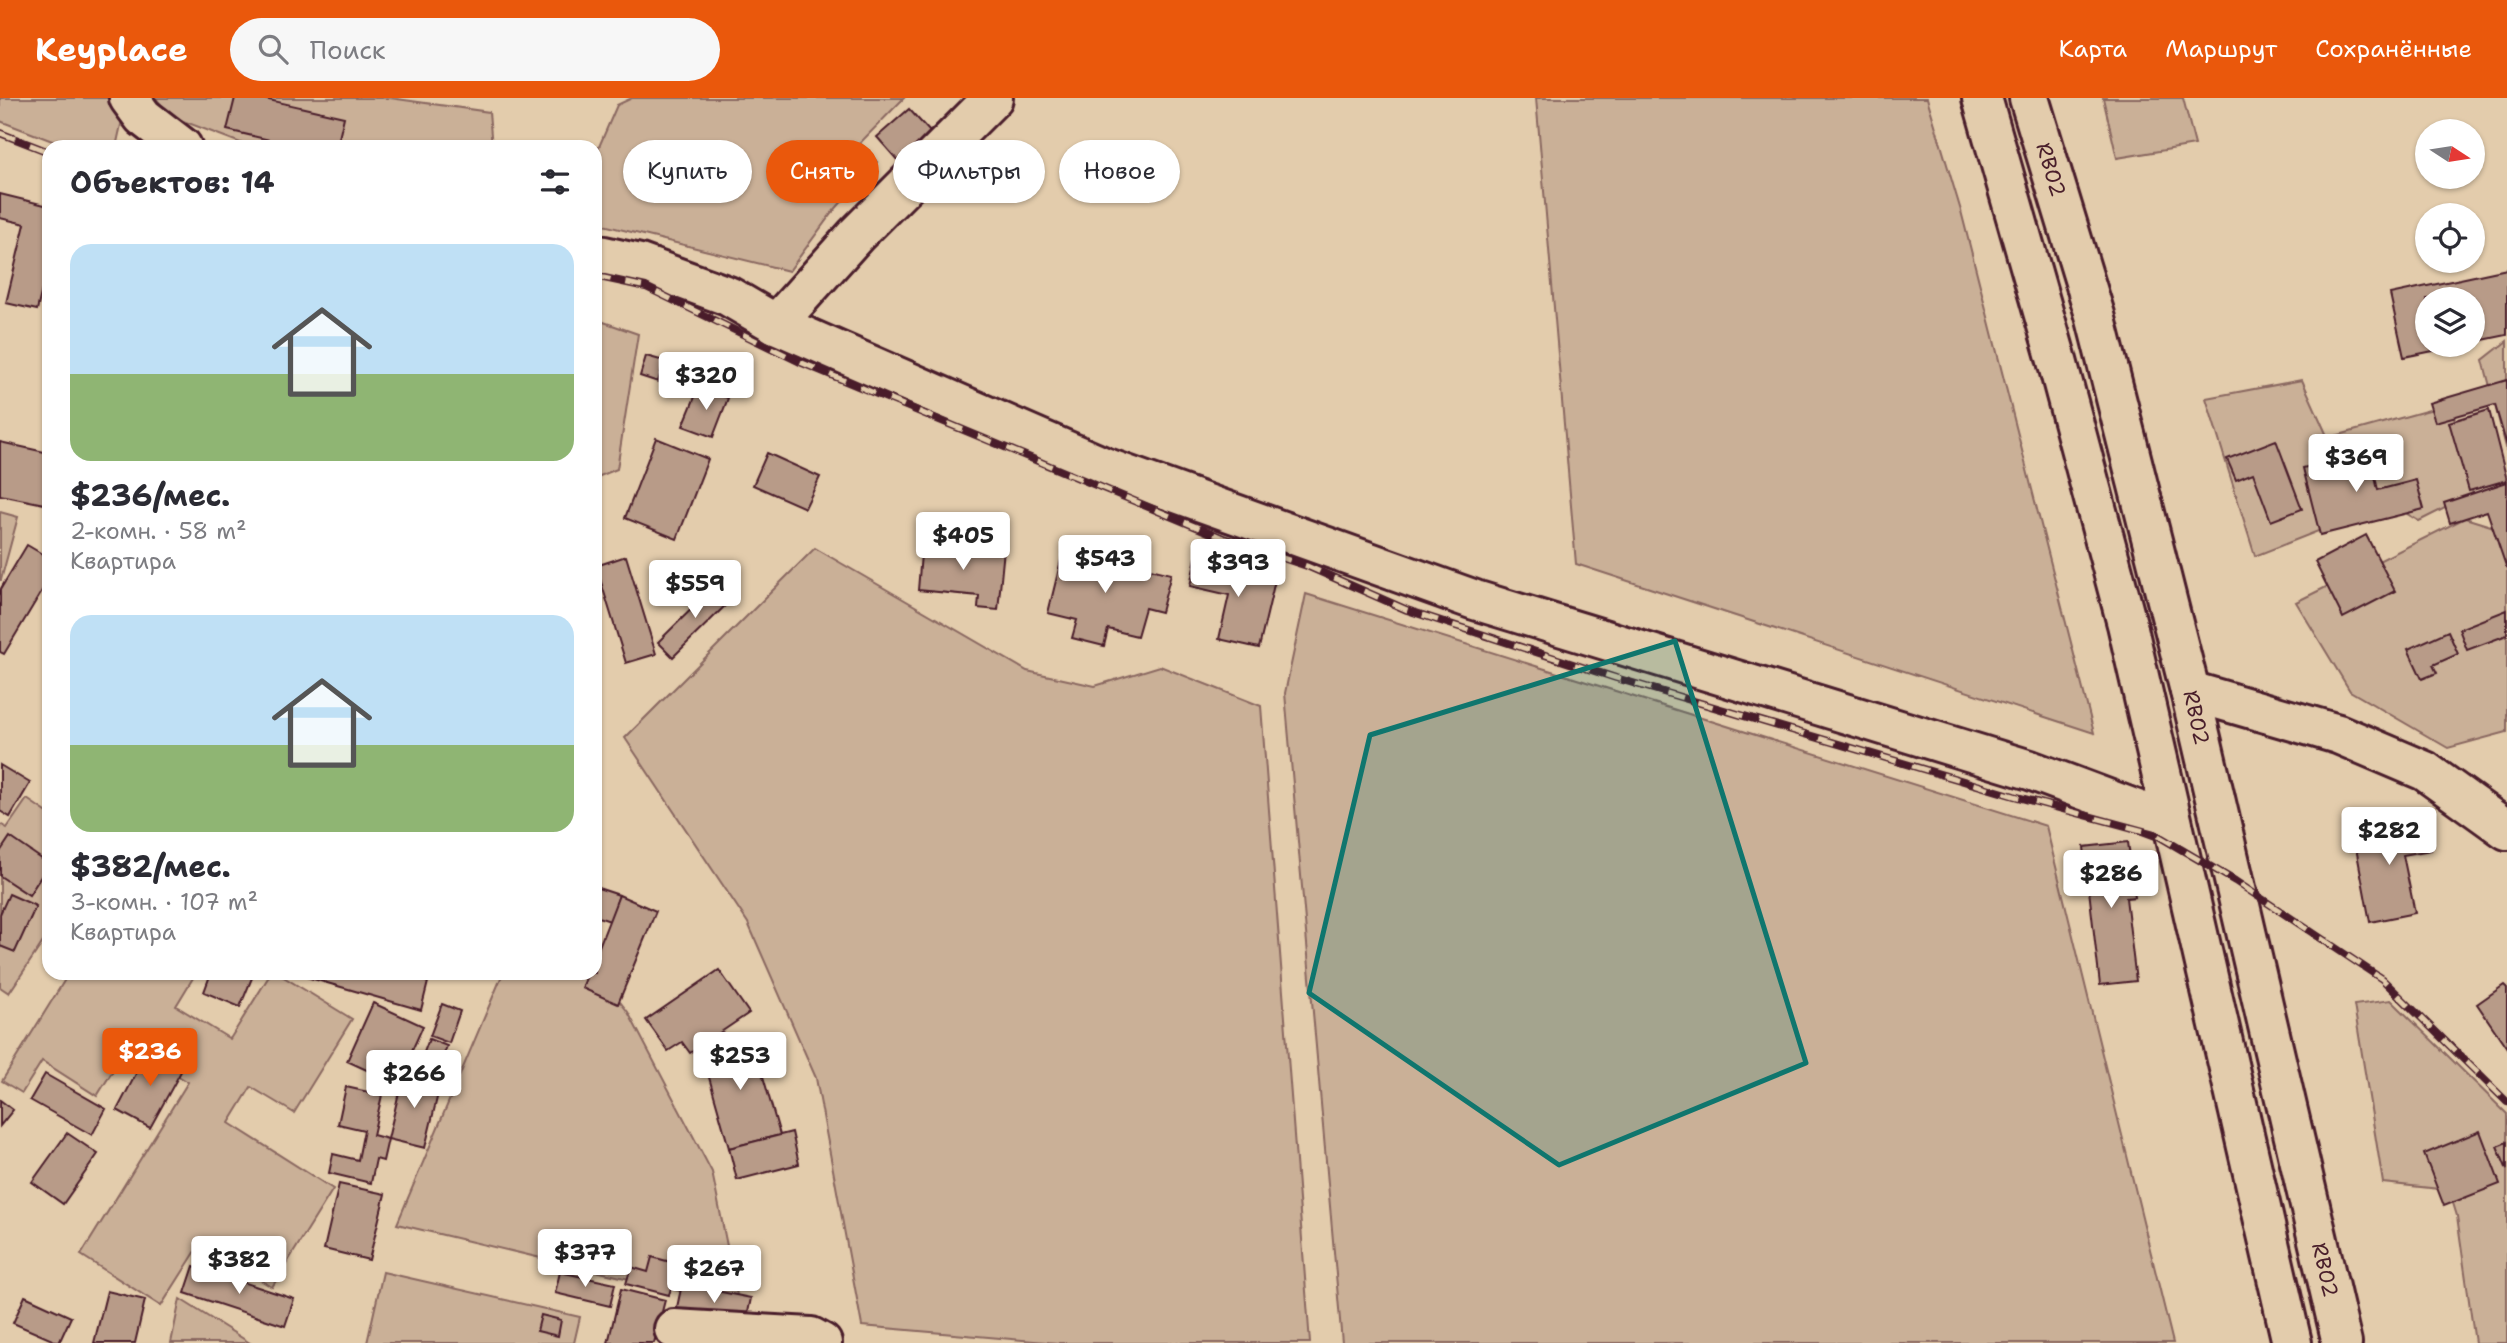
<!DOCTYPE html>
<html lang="ru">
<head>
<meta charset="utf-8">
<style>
  :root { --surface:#fff; --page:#f7f7f7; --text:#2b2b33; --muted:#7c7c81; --accent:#ea580c }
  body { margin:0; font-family:"Shantell Sans",sans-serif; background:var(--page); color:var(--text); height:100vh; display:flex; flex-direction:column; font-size:26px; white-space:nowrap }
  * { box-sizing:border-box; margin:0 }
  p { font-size:23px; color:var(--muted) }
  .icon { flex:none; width:38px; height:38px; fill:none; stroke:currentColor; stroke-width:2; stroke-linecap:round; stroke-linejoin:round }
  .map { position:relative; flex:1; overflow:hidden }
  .sheet { position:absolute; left:42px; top:42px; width:560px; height:840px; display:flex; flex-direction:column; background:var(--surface); border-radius:21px; box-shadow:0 2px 5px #0004 }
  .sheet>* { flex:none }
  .banner { position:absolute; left:623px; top:42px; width:665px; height:63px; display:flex; gap:14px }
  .needle { width:46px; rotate:102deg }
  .buttons { position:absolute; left:2415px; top:21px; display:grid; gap:14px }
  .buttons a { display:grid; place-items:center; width:70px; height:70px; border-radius:50%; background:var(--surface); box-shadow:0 2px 5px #0004; font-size:35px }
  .price { position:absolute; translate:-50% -60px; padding:0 16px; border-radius:7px; background:#fff; color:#222; font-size:23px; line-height:46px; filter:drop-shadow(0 2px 4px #0008) }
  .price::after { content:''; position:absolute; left:50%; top:42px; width:21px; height:16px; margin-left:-10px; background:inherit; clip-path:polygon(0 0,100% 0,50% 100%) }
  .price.current { background:var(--accent); color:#fff }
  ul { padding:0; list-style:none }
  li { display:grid; align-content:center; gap:14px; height:371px; padding:0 28px }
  li span { display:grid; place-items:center; height:217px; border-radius:21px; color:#555 }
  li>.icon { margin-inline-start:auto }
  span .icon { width:126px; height:126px; fill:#fffc; stroke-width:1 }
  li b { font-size:30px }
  h2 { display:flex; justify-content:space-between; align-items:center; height:84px; padding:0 28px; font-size:30px }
  .chip { padding:0 24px; border-radius:32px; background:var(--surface); box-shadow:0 2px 5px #0004; font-size:24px; line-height:63px }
  .chip.current { background:var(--accent); color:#fff }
  header { display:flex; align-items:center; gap:42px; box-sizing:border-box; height:98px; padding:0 35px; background:var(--accent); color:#fff }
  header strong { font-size:33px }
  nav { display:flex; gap:38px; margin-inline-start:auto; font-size:24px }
  .search { width:490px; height:63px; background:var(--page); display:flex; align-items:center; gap:18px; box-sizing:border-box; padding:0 24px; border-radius:38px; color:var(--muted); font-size:26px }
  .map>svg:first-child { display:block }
  .green { fill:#cab097; stroke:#8a6861; stroke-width:2 }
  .building { fill:#b89b88; stroke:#4a1f2b; stroke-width:2 }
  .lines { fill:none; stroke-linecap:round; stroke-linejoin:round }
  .minor-casing { stroke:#4a1f2b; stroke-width:44 }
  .highway-casing { stroke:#4a1f2b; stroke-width:44 }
  .minor { stroke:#e3ccac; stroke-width:38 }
  .highway { stroke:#e3ccac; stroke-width:38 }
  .rail-casing { stroke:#4a1f2b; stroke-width:8 }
  .rail { stroke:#e3ccac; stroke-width:5; stroke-dasharray:16; stroke-linecap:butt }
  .marked { fill:#0f766e; fill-opacity:0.2; stroke:#0f766e; stroke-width:5; stroke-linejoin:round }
  .labels { text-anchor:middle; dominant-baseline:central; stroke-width:7; stroke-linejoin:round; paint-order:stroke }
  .street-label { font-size:21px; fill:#4a1f2b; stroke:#e3ccac }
</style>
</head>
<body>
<header>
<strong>Keyplace</strong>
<div class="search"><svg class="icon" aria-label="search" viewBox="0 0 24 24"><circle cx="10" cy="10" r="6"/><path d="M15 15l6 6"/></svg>Поиск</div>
<nav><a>Карта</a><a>Маршрут</a><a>Сохранённые</a></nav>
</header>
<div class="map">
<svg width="2507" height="1245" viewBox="0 0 2507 1245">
  <rect width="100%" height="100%" fill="#e3ccac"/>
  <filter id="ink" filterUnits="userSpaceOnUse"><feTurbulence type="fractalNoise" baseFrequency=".0143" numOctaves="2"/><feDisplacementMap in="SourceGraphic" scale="14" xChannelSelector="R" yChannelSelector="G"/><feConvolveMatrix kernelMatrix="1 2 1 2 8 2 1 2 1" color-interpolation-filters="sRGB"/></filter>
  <g filter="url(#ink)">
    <g class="green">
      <path d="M 0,0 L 109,0 L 123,18 L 116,49 L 68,49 L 0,23 Z"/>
      <path d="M 156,0 L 390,0 L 489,14 L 492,49 L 251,49 L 170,18 Z"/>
      <path d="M 632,0 L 904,0 L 860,45 L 877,64 L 831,116 L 789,173 L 595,125 L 595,58 L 617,7 Z"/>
      <path d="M 1536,0 L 1927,0 L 1961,113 L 2094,635 L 1576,466 Z"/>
      <path d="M 2103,0 L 2183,0 L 2195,47 L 2117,60 Z"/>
      <path d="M 595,221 L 638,236 L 617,371 L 595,380 Z"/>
      <path d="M 2507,243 L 2507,353 L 2483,262 Z"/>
      <path d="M 2302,282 L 2328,340 L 2451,306 L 2473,396 L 2419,423 L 2389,405 L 2255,458 L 2206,300 Z"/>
      <path d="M 0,414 L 18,419 L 1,482 L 0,482 Z"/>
      <path d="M 2465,420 L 2507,433 L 2507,634 L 2448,650 L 2350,593 L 2296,504 Z"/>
      <path d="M 815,450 L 1027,573 L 1095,588 L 1160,568 L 1261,608 L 1310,1245 L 1058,1245 L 862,1228 L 816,980 L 748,825 L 625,640 Z"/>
      <path d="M 1306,496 L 2046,728 L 2173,1245 L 1342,1245 L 1285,595 Z"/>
      <path d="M 27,701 L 49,716 L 49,835 L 9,895 L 0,889 L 0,726 L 7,730 Z"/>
      <path d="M 595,872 L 628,914 L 712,1074 L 739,1207 L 397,1126 L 503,875 L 595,875 Z"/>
      <path d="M 69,875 L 196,875 L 176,908 L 230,941 L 271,875 L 277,875 L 352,921 L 294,1015 L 251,989 L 229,1025 L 333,1091 L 272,1189 L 201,1145 L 161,1208 L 81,1157 L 188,984 L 129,947 L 97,998 L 42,963 L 22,995 L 2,983 Z"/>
      <path d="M 2391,902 L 2507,1016 L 2507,1245 L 2475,1245 L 2457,1118 L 2449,1092 L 2383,1085 L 2354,907 Z"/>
      <path d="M 383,1174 L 580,1219 L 574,1245 L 367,1245 Z"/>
      <path d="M 180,1201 L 250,1245 L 171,1245 Z"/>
    </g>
    <g class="building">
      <path d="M 235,0 L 260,0 L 344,19 L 337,49 L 300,49 L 227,32 Z"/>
      <path d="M 909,11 L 931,35 L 899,64 L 877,39 Z"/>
      <path d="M 0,96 L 49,108 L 49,163 L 37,212 L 6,205 L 25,126 L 0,120 Z"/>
      <path d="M 2507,171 L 2507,237 L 2473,244 L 2473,201 L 2427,201 L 2427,247 L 2462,247 L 2404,259 L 2390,196 Z"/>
      <path d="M 646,258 L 664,263 L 658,284 L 640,278 Z"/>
      <path d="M 2507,282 L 2507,348 L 2495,307 L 2435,324 L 2429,305 Z"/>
      <path d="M 699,289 L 728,300 L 713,339 L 683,328 Z"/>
      <path d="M 2489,312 L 2507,382 L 2469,393 L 2449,324 Z"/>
      <path d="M 656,340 L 708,361 L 677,441 L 625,420 Z"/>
      <path d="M 2276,342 L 2302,411 L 2271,423 L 2253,375 L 2236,382 L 2227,361 Z"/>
      <path d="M 0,344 L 49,355 L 49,407 L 0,397 Z"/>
      <path d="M 2369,353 L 2378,392 L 2416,382 L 2424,411 L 2320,437 L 2303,370 Z"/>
      <path d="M 767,355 L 820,379 L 805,410 L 753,387 Z"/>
      <path d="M 2507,384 L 2507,471 L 2487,413 L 2450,425 L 2444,405 Z"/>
      <path d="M 2366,437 L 2395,493 L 2343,520 L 2315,464 Z"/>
      <path d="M 922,444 L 1004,451 L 998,512 L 978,510 L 979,498 L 918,492 Z"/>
      <path d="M 27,447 L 49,460 L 49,481 L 4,556 L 0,554 L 0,492 Z"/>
      <path d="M 1064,450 L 1171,476 L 1161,514 L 1145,510 L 1137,538 L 1108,531 L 1104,548 L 1072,540 L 1077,522 L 1048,515 Z"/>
      <path d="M 626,458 L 656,556 L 626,565 L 596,468 Z"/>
      <path d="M 1196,460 L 1276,478 L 1259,550 L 1219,541 L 1229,497 L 1190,488 Z"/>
      <path d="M 717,486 L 732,501 L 673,559 L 658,544 Z"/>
      <path d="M 2507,512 L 2507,537 L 2467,552 L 2459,531 Z"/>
      <path d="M 2448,533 L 2458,556 L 2433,567 L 2437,575 L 2422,581 L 2408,551 Z"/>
      <path d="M 0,667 L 30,685 L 10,719 L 0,713 Z"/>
      <path d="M 2425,721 L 2431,752 L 2403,757 L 2415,815 L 2370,824 L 2353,734 Z"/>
      <path d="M 10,739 L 49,766 L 29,797 L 0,778 L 0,754 Z"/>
      <path d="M 2128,744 L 2135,799 L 2126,800 L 2136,883 L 2100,887 L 2084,749 Z"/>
      <path d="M 595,789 L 619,797 L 610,823 L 595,818 Z"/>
      <path d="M 9,796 L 36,808 L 15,854 L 0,848 L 0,816 Z"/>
      <path d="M 619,797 L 656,813 L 618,906 L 582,890 L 588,875 L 595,875 L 595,859 Z"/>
      <path d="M 719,872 L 749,915 L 690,955 L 682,944 L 668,953 L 646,922 Z"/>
      <path d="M 211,875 L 254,875 L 240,909 L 204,894 Z"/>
      <path d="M 304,875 L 396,875 L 428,884 L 421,912 L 303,878 Z"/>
      <path d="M 2504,887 L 2507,890 L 2507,950 L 2477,906 Z"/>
      <path d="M 373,905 L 423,928 L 397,986 L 347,963 Z"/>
      <path d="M 442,906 L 460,913 L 449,945 L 430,938 Z"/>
      <path d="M 751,937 L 780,1037 L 729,1050 L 701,951 Z"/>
      <path d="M 429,941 L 447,948 L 435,980 L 417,973 Z"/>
      <path d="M 150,949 L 184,968 L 150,1030 L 117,1012 Z"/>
      <path d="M 404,973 L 441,983 L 425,1050 L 388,1041 Z"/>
      <path d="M 45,976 L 106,1011 L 92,1037 L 30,1002 Z"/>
      <path d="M 346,989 L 382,997 L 373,1037 L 388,1041 L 383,1063 L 376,1061 L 371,1085 L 329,1075 L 333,1056 L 358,1062 L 364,1032 L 338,1026 Z"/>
      <path d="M 0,1002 L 13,1012 L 0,1028 Z"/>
      <path d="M 2480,1033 L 2500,1086 L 2444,1108 L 2424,1056 Z"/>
      <path d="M 792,1034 L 799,1066 L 737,1082 L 729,1050 Z"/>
      <path d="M 67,1035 L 98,1056 L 63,1106 L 32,1084 Z"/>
      <path d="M 2507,1044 L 2507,1072 L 2497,1048 Z"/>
      <path d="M 339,1086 L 385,1096 L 369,1162 L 324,1151 Z"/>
      <path d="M 652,1159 L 678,1166 L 669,1197 L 626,1186 L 631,1169 L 648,1174 Z"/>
      <path d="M 194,1168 L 294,1201 L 285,1228 L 185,1195 Z"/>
      <path d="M 560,1174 L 615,1186 L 610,1208 L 555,1195 Z"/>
      <path d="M 682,1186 L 751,1200 L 745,1229 L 676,1214 Z"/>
      <path d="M 621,1191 L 665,1202 L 654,1245 L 608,1245 Z"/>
      <path d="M 107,1193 L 145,1202 L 135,1245 L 94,1245 Z"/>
      <path d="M 25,1198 L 71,1219 L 59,1245 L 13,1225 Z"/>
      <path d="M 541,1217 L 561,1222 L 558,1238 L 537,1233 Z"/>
    </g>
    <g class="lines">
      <g class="minor-casing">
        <g id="minor">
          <path d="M 129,0 L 143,19 L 182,49"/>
          <path d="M 595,156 L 640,166 L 728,198 L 776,226 L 856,137 L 993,0"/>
          <path d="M 776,226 L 1104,369 L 1475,502 L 2030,672 L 2172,725"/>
          <path d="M 2190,593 L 2338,636 L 2425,673 L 2507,732"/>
          <path d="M 674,1231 L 811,1239 L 822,1245"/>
        </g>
      </g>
      <g class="highway-casing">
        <g id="highway">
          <path d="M 1982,0 L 2056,259 L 2127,526 L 2292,1245"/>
          <path id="s1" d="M 2029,0 L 2095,217 L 2190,593 L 2342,1245"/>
        </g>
      </g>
      <use href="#minor" class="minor"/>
      <use href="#highway" class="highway"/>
      <g class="rail-casing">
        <g id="rail">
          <path d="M 0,35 L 49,54"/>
          <path d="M 595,178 L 646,189 L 800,264 L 1223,440 L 1307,468 L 1407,512 L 1616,580 L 2014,698 L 2155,736 L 2235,783 L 2382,881 L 2507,1004"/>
        </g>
      </g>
      <use href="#rail" class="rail"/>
    </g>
  </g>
  <path class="marked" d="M 1675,543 L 1806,965 L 1559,1067 L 1309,895 L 1370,637 Z"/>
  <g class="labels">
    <g class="street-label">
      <text stroke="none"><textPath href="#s1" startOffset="75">RB02</textPath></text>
      <text stroke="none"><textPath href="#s1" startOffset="642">RB02</textPath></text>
      <text stroke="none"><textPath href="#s1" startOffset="1209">RB02</textPath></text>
    </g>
  </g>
</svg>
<div class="buttons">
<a><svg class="needle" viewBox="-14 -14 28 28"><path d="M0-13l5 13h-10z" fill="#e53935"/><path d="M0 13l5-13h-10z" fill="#7c7c81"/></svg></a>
<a><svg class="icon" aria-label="locate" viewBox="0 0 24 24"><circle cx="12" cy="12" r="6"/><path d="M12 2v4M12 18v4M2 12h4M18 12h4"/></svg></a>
<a><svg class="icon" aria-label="layers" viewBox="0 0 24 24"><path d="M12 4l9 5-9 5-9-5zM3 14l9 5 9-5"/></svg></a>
</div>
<b class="price" style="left:706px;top:314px">$320</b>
<b class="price" style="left:2356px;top:396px">$369</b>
<b class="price" style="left:963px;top:474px">$405</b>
<b class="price" style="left:1105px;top:497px">$543</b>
<b class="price" style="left:1238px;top:501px">$393</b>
<b class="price" style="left:695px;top:522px">$559</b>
<b class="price" style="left:2389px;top:769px">$282</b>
<b class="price" style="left:2111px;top:812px">$286</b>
<b class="price current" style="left:150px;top:990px">$236</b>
<b class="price" style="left:740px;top:994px">$253</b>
<b class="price" style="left:414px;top:1012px">$266</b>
<b class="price" style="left:585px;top:1191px">$377</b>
<b class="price" style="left:239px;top:1198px">$382</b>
<b class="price" style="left:714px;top:1207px">$267</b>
<div class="banner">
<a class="chip">Купить</a>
<a class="chip current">Снять</a>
<a class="chip">Фильтры</a>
<a class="chip">Новое</a>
</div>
<section class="sheet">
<h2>Объектов: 14<svg class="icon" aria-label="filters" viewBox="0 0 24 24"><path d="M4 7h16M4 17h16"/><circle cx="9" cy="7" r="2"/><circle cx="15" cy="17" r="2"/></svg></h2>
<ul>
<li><span style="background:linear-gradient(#bfe0f5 60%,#8fb573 0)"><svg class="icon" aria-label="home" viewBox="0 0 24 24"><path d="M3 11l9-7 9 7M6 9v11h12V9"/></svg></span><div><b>$236/мес.</b><p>2-комн. · 58 m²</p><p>Квартира</p></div></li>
<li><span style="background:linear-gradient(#bfe0f5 60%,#8fb573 0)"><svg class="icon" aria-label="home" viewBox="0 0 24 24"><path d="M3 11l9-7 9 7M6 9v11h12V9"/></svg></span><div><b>$382/мес.</b><p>3-комн. · 107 m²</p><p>Квартира</p></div></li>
</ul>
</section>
</div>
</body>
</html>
